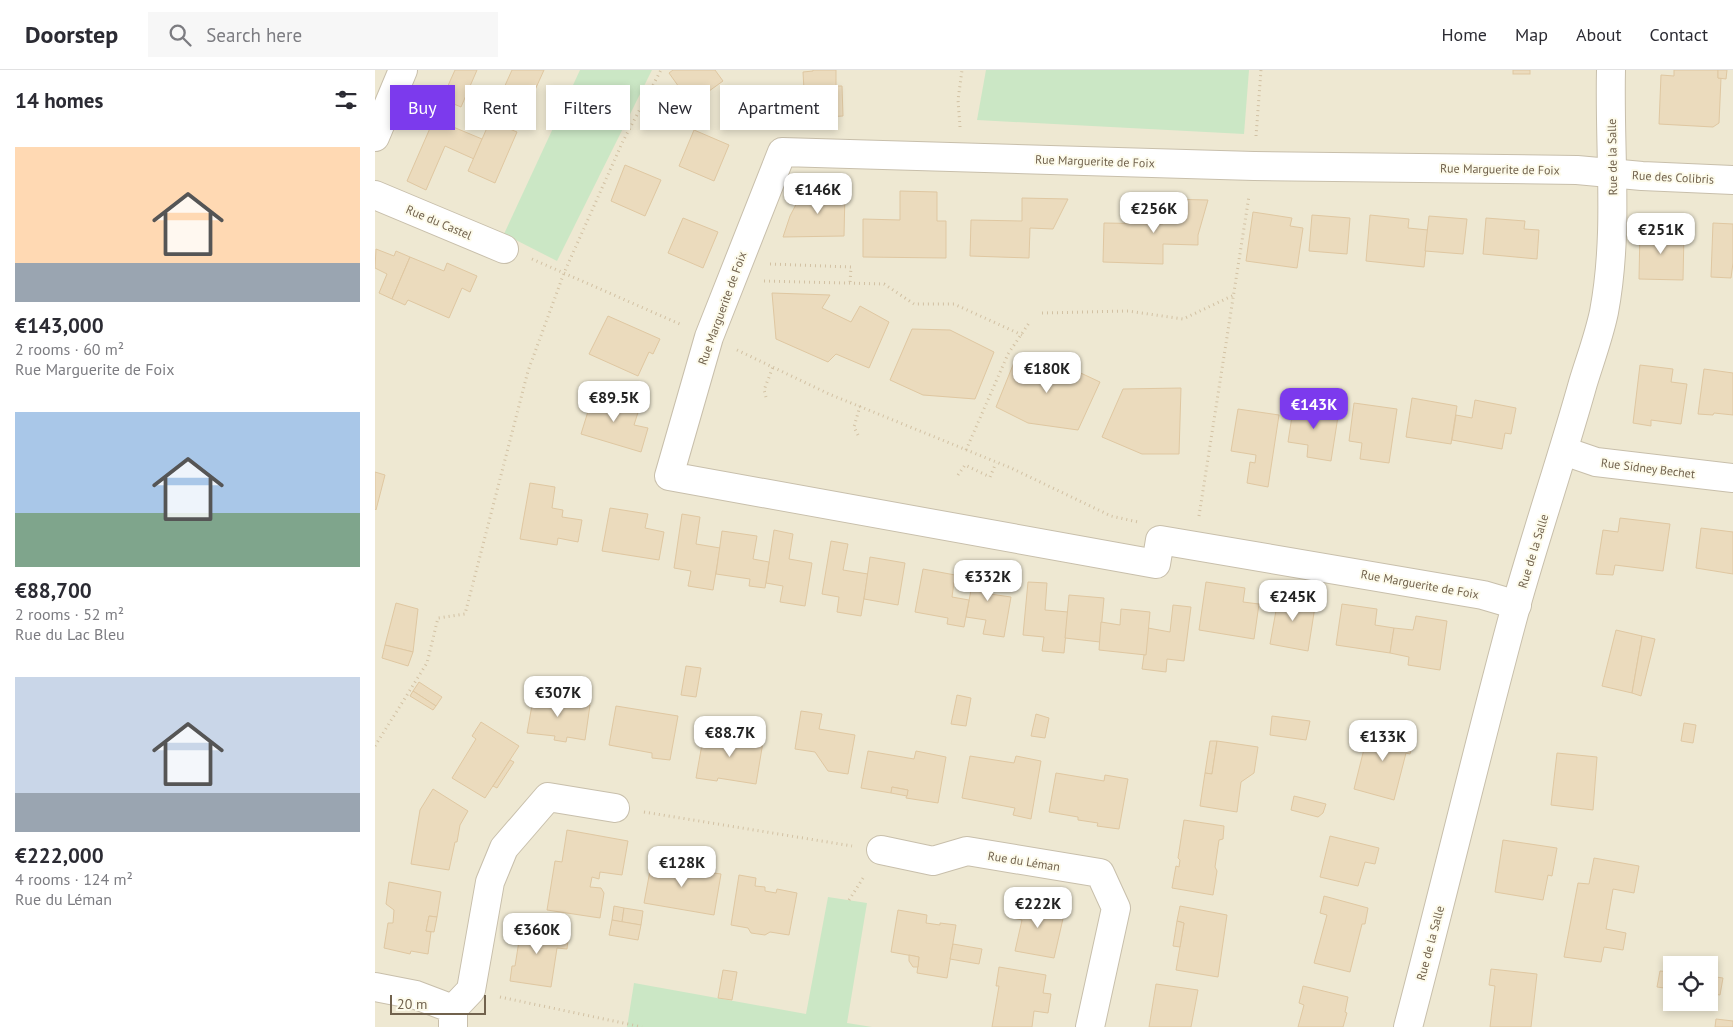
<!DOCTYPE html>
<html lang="en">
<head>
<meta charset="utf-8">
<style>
  :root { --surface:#fff; --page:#f7f7f7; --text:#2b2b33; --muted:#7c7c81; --line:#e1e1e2; --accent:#7c3aed }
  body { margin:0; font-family:"PT Sans",sans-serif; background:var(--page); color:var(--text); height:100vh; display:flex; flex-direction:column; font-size:19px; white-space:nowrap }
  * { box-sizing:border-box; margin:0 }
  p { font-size:16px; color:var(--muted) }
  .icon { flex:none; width:28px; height:28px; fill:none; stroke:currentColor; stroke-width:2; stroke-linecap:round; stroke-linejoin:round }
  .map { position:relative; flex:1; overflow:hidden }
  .panel { display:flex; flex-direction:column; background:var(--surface); width:375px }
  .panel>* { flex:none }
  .hud { position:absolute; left:15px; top:15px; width:475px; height:45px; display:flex; gap:10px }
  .buttons { position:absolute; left:1288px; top:886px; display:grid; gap:10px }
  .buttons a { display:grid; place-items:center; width:55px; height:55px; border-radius:0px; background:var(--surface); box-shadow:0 2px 8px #0003; font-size:25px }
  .scale { position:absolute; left:15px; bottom:12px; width:96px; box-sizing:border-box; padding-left:5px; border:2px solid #71624d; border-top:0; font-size:14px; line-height:18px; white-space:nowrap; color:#71624d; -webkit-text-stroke:4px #fdfbeb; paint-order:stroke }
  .price { position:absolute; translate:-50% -42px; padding:0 11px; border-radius:10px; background:#fff; color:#222; font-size:16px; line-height:32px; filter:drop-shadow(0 1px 2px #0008) }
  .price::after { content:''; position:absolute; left:50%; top:30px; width:15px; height:11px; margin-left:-8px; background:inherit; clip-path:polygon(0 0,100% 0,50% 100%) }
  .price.current { background:var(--accent); color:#fff }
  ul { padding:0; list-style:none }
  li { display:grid; align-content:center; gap:10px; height:265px; padding:0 15px }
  li span { display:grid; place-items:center; height:155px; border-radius:0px; color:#555 }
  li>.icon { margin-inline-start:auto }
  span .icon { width:90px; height:90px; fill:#fffc; stroke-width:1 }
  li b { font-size:21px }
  h2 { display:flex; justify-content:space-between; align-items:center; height:60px; padding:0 15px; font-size:21px }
  .pill { padding:0 18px; border-radius:0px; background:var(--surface); box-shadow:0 2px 8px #0003; font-size:18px; line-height:45px }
  .pill.current { background:var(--accent); color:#fff }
  header { display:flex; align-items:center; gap:30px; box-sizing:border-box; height:70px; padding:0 25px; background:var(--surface); border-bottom:1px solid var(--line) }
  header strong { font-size:24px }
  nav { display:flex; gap:28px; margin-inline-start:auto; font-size:18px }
  .search { width:350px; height:45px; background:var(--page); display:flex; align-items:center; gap:12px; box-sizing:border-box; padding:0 18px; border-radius:0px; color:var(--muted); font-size:19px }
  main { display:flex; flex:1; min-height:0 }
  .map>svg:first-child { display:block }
  .residential { fill:#eee8d2; fill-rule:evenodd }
  .green { fill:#cbe7c5 }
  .building { fill:#ebdbbd; stroke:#dfc7a1 }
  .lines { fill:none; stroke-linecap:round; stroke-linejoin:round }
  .minor-casing { stroke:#c8bfab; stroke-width:30 }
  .path { stroke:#d2c1a3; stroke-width:3; stroke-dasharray:1 4; stroke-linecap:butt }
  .minor { stroke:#fff; stroke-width:28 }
  .labels { text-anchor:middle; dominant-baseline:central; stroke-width:4; stroke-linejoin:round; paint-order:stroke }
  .street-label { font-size:12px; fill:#71624d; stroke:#fdfbeb }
</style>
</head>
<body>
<header>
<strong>Doorstep</strong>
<div class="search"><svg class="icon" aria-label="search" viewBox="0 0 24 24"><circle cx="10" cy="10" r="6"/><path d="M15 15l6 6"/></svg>Search here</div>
<nav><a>Home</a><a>Map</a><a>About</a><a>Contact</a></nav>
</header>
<main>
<section class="panel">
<h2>14 homes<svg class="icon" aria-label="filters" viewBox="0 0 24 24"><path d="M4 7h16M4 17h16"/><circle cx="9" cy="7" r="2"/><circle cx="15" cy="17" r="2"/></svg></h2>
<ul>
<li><span style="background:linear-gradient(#ffd9b3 75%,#9aa5b1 0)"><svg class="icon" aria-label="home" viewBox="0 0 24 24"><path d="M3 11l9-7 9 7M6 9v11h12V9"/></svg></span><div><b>€143,000</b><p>2 rooms · 60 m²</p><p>Rue Marguerite de Foix</p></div></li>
<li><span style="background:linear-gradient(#a9c7e8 65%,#7fa58c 0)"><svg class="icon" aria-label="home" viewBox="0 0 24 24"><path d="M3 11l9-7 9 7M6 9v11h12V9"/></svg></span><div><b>€88,700</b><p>2 rooms · 52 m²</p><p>Rue du Lac Bleu</p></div></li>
<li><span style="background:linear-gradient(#c9d6e8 75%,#9aa5b1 0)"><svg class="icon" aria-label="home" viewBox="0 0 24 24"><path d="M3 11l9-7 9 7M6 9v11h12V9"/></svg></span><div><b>€222,000</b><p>4 rooms · 124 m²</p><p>Rue du Léman</p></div></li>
</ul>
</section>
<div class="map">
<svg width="1358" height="957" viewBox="0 0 1358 957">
  <rect width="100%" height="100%" fill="#faf7e6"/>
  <path class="residential" d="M 0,0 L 1358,0 L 1358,957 L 0,957 ZM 1296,895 L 1334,895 L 1334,932 L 1296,932 Z"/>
  <g class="green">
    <path d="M 205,0 L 277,0 L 182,191 L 129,164 Z"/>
    <path d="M 611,0 L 874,0 L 869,64 L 602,50 Z"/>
    <path d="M 453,827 L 492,833 L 472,953 L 497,957 L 252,957 L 259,913 L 431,944 Z"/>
  </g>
  <g class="building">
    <path d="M 80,0 L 102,0 L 86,37 L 67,29 Z"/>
    <path d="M 137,0 L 169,0 L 155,31 L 128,20 Z"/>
    <path d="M 298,0 L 340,0 L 348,11 L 316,34 L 294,3 Z"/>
    <path d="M 438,0 L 461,0 L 461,16 L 467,16 L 468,46 L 420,49 L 418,21 L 429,20 L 428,2 L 438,1 Z"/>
    <rect x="1138" y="0" width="17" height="4"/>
    <path d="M 1299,0 L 1343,0 L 1343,8 L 1346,8 L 1344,53 L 1338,57 L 1284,54 L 1286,5 L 1299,6 Z"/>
    <path d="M 1343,0 L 1352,0 L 1351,9 L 1343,8 Z"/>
    <path d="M 59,49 L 107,69 L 99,89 L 70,76 L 51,120 L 32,111 Z"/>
    <path d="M 115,51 L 142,62 L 120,113 L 93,101 Z"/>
    <path d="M 319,60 L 354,75 L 339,111 L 304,96 Z"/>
    <path d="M 250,95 L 286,110 L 270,146 L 236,131 Z"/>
    <path d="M 428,121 L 470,121 L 469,166 L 408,167 L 415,146 Z"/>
    <path d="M 525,121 L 562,122 L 562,151 L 571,151 L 571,188 L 488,187 L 488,149 L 525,150 Z"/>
    <path d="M 647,128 L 693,129 L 678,159 L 655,158 L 654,188 L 595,186 L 596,150 L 647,151 Z"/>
    <path d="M 789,129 L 833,130 L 823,165 L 823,175 L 788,174 L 788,194 L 728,192 L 729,153 L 788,154 Z"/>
    <path d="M 878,142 L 917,148 L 915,156 L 928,158 L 922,198 L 871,191 Z"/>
    <path d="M 937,145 L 975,148 L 972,184 L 934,181 Z"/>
    <path d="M 995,145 L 1034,149 L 1033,158 L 1053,160 L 1049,197 L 991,191 Z"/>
    <path d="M 1054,146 L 1092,149 L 1088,184 L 1050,181 Z"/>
    <path d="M 308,148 L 343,162 L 328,198 L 293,183 Z"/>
    <path d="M 1111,148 L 1150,151 L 1149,159 L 1164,160 L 1162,189 L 1108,184 Z"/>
    <path d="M 1338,153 L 1358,154 L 1358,193 L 1356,208 L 1336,207 Z"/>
    <path d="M 1265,160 L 1309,163 L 1308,210 L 1264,209 Z"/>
    <path d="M 1,179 L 19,186 L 21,181 L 35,187 L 17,229 L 4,223 L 12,204 L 0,198 Z"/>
    <path d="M 35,187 L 69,201 L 72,193 L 102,206 L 95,222 L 87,218 L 74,248 L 33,230 L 30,235 L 17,229 Z"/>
    <path d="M 397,223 L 455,225 L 447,238 L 476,252 L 485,236 L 514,252 L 494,298 L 461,284 L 453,292 L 401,269 Z"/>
    <path d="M 233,246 L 285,269 L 278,284 L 274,282 L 263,306 L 214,284 Z"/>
    <path d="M 537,259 L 575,260 L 619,282 L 600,329 L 548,325 L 515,310 Z"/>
    <path d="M 640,290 L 682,292 L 725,312 L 703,360 L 653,353 L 621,337 Z"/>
    <path d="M 1265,295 L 1298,299 L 1296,312 L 1312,314 L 1306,354 L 1276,350 L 1276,356 L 1258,353 Z"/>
    <path d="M 1329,299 L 1358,303 L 1358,345 L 1339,343 L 1338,345 L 1323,344 Z"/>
    <path d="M 806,318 L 804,384 L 767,384 L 727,367 L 748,319 Z"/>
    <path d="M 219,322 L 265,336 L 259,355 L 273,358 L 266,382 L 206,364 Z"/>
    <path d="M 1037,328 L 1082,336 L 1076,374 L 1031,367 Z"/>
    <path d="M 1100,330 L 1141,338 L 1136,364 L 1130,363 L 1127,379 L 1077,370 L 1081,345 L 1097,348 Z"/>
    <path d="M 919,333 L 964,340 L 956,391 L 932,387 L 933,375 L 913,372 Z"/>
    <path d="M 979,333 L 1022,339 L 1014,393 L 985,389 L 987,373 L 974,371 Z"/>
    <path d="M 863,339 L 904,345 L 893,417 L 872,413 L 875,392 L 880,393 L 881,385 L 856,381 Z"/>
    <path d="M 0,402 L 10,405 L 1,440 L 0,439 Z"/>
    <path d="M 155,413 L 180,417 L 177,438 L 188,440 L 187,447 L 207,450 L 203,472 L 183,468 L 182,475 L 145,469 Z"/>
    <path d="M 235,438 L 273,444 L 270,458 L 289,462 L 284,490 L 227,481 Z"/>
    <path d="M 307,444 L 325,447 L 321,474 L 345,478 L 338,520 L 313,516 L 316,501 L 299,498 Z"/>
    <path d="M 1245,448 L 1295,454 L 1288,501 L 1240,495 L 1238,505 L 1221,504 L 1228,460 L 1243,462 Z"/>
    <path d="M 1326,458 L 1358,462 L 1358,504 L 1321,498 Z"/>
    <path d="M 399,460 L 418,464 L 414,489 L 437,493 L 430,536 L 405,532 L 408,516 L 391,513 Z"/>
    <path d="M 347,461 L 382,466 L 378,489 L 394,492 L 390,518 L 374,516 L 375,509 L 341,504 Z"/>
    <path d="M 456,471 L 473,474 L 468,500 L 493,504 L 486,546 L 462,542 L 464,527 L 447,524 Z"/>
    <path d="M 495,487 L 530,493 L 523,535 L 489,529 Z"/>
    <path d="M 601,493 L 619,496 L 615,524 L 636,527 L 629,567 L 608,564 L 611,550 L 591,547 Z"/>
    <path d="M 548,499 L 580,505 L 577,527 L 594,530 L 589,557 L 572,554 L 573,548 L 540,542 Z"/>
    <path d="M 653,512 L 672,513 L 670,540 L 693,542 L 689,583 L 667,581 L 669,567 L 648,565 Z"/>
    <path d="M 831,512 L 870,518 L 868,532 L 884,534 L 879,569 L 824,560 Z"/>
    <path d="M 904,524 L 941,530 L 933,581 L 895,574 Z"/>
    <path d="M 694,525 L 729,528 L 725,572 L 690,568 Z"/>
    <path d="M 21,533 L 43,539 L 38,582 L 10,575 Z"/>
    <path d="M 967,534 L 1002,539 L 1000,555 L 1019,558 L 1015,583 L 961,575 Z"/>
    <path d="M 798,535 L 816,537 L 809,591 L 792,589 L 791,602 L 767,599 L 773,558 L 795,562 Z"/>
    <path d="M 746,539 L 775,542 L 771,585 L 724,580 L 726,552 L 745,555 Z"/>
    <path d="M 1041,546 L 1072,551 L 1065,600 L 1033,595 L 1034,587 L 1015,583 L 1019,558 L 1038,560 Z"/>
    <path d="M 1241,560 L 1267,566 L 1257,623 L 1227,616 Z"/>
    <path d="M 1267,566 L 1280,569 L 1266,626 L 1257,623 Z"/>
    <path d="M 10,575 L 38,582 L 33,596 L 7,588 Z"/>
    <path d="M 311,596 L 326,598 L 321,627 L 306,625 Z"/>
    <path d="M 44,612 L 67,627 L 61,636 L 38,621 Z"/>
    <path d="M 38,621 L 61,636 L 58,640 L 35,626 Z"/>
    <path d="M 159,624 L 200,631 L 199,632 L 215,635 L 210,670 L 192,667 L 191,672 L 179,670 L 180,666 L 152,663 Z"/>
    <path d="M 582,625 L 596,628 L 591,656 L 576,654 Z"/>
    <path d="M 241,636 L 303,646 L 295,690 L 277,688 L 277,683 L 234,675 Z"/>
    <path d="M 426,641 L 447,644 L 444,659 L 480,665 L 473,704 L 453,701 L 440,682 L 420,679 Z"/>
    <path d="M 661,644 L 674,648 L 670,668 L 656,666 Z"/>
    <path d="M 897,646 L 935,651 L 931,670 L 895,665 Z"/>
    <path d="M 106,652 L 144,676 L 110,728 L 77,708 L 101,669 L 97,666 Z"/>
    <path d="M 1309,653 L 1321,655 L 1318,673 L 1306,671 Z"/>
    <path d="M 374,655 L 390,657 L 389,666 L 373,663 Z"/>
    <path d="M 988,658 L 1040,664 L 1035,684 L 1031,683 L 1019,730 L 979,719 L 991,671 L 986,670 Z"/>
    <path d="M 329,663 L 372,670 L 373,663 L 389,666 L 381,714 L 343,708 L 342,711 L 321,708 Z"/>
    <path d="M 835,671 L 842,671 L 837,704 L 830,703 Z"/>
    <path d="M 842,671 L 883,677 L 879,703 L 866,712 L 862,742 L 825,736 L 830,703 L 837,704 Z"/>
    <path d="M 493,681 L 539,689 L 541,681 L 571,687 L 563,733 L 531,728 L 533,720 L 517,717 L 516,723 L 486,718 Z"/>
    <path d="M 1182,683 L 1222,687 L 1218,740 L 1176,735 Z"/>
    <path d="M 595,686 L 639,693 L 641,686 L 666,691 L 656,749 L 638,745 L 640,738 L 587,728 Z"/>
    <path d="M 135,690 L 139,692 L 122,718 L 118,716 Z"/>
    <path d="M 681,703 L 729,711 L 730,705 L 753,709 L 744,759 L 722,756 L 723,753 L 703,750 L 703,747 L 674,742 Z"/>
    <path d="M 517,717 L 533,720 L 532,726 L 516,723 Z"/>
    <path d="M 58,719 L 93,741 L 85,755 L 82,772 L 80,772 L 74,800 L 36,794 L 45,740 Z"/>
    <path d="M 919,726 L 951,734 L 948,743 L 943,747 L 916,740 Z"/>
    <path d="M 809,750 L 849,756 L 848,769 L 844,770 L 840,797 L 842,801 L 838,825 L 797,818 L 801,796 L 804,797 L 805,790 L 803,788 Z"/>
    <path d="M 192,760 L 253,771 L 247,805 L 225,802 L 224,809 L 217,807 L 215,817 L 226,818 L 229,823 L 225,848 L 172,840 L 180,791 L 187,792 Z"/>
    <path d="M 955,766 L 1004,778 L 1000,794 L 990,792 L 983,816 L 945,807 Z"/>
    <path d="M 1128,770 L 1182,778 L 1177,806 L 1173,805 L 1168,830 L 1120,822 Z"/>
    <path d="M 1219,788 L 1264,796 L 1259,823 L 1238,819 L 1231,859 L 1251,863 L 1248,880 L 1229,877 L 1226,892 L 1189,887 L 1203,813 L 1214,814 Z"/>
    <path d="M 277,790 L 311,795 L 311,799 L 346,804 L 339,845 L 269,833 Z"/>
    <path d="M 312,794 L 326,796 L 325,801 L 311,799 Z"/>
    <path d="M 364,805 L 381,808 L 380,816 L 390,817 L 390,821 L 401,823 L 402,819 L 422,823 L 414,865 L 395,862 L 390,865 L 376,863 L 373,858 L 356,855 Z"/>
    <path d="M 14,812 L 66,822 L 62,847 L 54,846 L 51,861 L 56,862 L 53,884 L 36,881 L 35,884 L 9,878 L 13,853 L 18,853 L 19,840 L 11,834 Z"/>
    <path d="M 949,826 L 993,838 L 990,854 L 987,854 L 975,902 L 939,893 L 952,845 L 945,843 Z"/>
    <path d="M 641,832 L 690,840 L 679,888 L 640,881 L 647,850 L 638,848 Z"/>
    <path d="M 239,836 L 249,838 L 247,852 L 237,850 Z"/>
    <path d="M 805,836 L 852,845 L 843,907 L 801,900 L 809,853 L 802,851 Z"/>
    <path d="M 249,838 L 268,841 L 266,855 L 247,852 Z"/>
    <path d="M 523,840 L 552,845 L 551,853 L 565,855 L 565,853 L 581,855 L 572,908 L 542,903 L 544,887 L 516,882 Z"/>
    <path d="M 54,846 L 62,847 L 59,862 L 51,861 Z"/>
    <path d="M 237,850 L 266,855 L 263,870 L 234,865 Z"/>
    <path d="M 802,851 L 809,853 L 805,877 L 798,876 Z"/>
    <path d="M 143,854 L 194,862 L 192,879 L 182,878 L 176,917 L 135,911 L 137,896 L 140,896 L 144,871 L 141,871 Z"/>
    <path d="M 578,874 L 607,879 L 604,894 L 575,889 Z"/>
    <path d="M 534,885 L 544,887 L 543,897 L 538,897 L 534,891 Z"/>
    <path d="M 624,897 L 671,905 L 668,923 L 676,924 L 673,943 L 659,941 L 657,957 L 617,957 L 624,916 L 621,916 Z"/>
    <path d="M 1116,899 L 1162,904 L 1156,957 L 1115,957 L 1120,916 L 1114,915 Z"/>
    <path d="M 348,900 L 362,902 L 357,930 L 343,928 Z"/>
    <path d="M 1285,901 L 1296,902 L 1296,919 L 1282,917 Z"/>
    <path d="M 1334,906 L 1348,908 L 1345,925 L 1334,923 Z"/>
    <path d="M 781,914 L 823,920 L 816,957 L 774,957 Z"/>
    <path d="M 928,916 L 973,927 L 970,942 L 972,943 L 968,957 L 923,957 L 929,935 L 924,933 Z"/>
    <path d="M 1341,949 L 1358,951 L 1358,957 L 1340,957 Z"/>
  </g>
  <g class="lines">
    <g class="minor-casing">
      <g id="minor">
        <path d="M 0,67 L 28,0"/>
        <path d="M 0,125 L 129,179"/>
        <path d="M 1189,381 L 1221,392 L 1358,408"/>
        <path d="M 1142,535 L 1108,525 L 785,470 L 781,494 L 294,406 L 334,267 L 407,82 L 879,96 L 1202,100 L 1267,106 L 1358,110"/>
        <path d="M 506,780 L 558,791 L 592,781 L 725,803 L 741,838 L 715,957"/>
        <path d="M 0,917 L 41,925 L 78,939 L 78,956"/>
        <path d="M 78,939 L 96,920 L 115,812 L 129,778 L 173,727 L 240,738"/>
        <path d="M 1033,957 C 1070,817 1103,676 1141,536 C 1162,461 1187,388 1208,313 C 1215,290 1224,266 1229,242 C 1244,162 1234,81 1236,0"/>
      </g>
    </g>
    <g class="path">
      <path d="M 585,57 L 583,30 L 587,0"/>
      <path d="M 881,66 L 886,0"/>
      <path d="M 157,189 L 307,255"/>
      <path d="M 395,194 L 476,197 L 475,213"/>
      <path d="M 389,211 L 509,214 L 539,234 L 579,234 L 647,265"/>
      <path d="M 667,243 L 753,241 L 808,249 L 859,225"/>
      <path d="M 362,280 L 454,324 L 636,398 L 736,446 L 763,452"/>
      <path d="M 391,327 L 389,320 L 398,297"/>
      <path d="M 483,365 L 479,357 L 485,336"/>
      <path d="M 591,380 L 633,284 L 654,253"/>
      <path d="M 583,405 L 590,395 L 615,407 L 621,393"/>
      <path d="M 824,446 L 874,126"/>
      <path d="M 0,676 L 52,593 L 63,548 L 90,544 L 153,301 L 189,203 L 248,71 L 286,0"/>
      <path d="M 269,742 L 477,776"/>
      <path d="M 474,830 L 490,805"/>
      <path d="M 125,927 L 267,957"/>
    </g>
    <use href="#minor" class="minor"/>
  </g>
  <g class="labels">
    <g class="street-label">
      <text transform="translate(1237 87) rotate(-91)">Rue de la Salle</text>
      <text transform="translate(720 91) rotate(2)">Rue Marguerite de Foix</text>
      <text transform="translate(1125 99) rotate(1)">Rue Marguerite de Foix</text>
      <text transform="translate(1298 107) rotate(3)">Rue des Colibris</text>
      <text transform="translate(64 152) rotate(23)">Rue du Castel</text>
      <text transform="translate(347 238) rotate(-70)">Rue Marguerite de Foix</text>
      <text transform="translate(1273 398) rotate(7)">Rue Sidney Bechet</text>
      <text transform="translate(1158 481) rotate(-73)">Rue de la Salle</text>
      <text transform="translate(1045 514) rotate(10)">Rue Marguerite de Foix</text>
      <text transform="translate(649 791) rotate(9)">Rue du Léman</text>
      <text transform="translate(1055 873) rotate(-75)">Rue de la Salle</text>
    </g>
  </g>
</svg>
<div class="buttons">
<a><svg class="icon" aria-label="locate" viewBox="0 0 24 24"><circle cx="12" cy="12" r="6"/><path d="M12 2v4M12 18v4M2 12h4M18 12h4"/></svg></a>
</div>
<div class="scale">20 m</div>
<b class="price" style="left:443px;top:145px">€146K</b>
<b class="price" style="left:779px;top:164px">€256K</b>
<b class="price" style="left:1286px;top:185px">€251K</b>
<b class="price" style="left:672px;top:324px">€180K</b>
<b class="price" style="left:239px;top:353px">€89.5K</b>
<b class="price current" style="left:939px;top:360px">€143K</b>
<b class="price" style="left:613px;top:532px">€332K</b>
<b class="price" style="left:918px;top:552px">€245K</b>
<b class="price" style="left:183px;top:648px">€307K</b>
<b class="price" style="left:355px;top:688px">€88.7K</b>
<b class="price" style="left:1008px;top:692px">€133K</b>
<b class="price" style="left:307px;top:818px">€128K</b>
<b class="price" style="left:663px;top:859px">€222K</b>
<b class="price" style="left:162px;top:885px">€360K</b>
<div class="hud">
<a class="pill current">Buy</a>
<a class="pill">Rent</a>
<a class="pill">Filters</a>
<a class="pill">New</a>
<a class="pill">Apartment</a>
</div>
</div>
</main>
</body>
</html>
